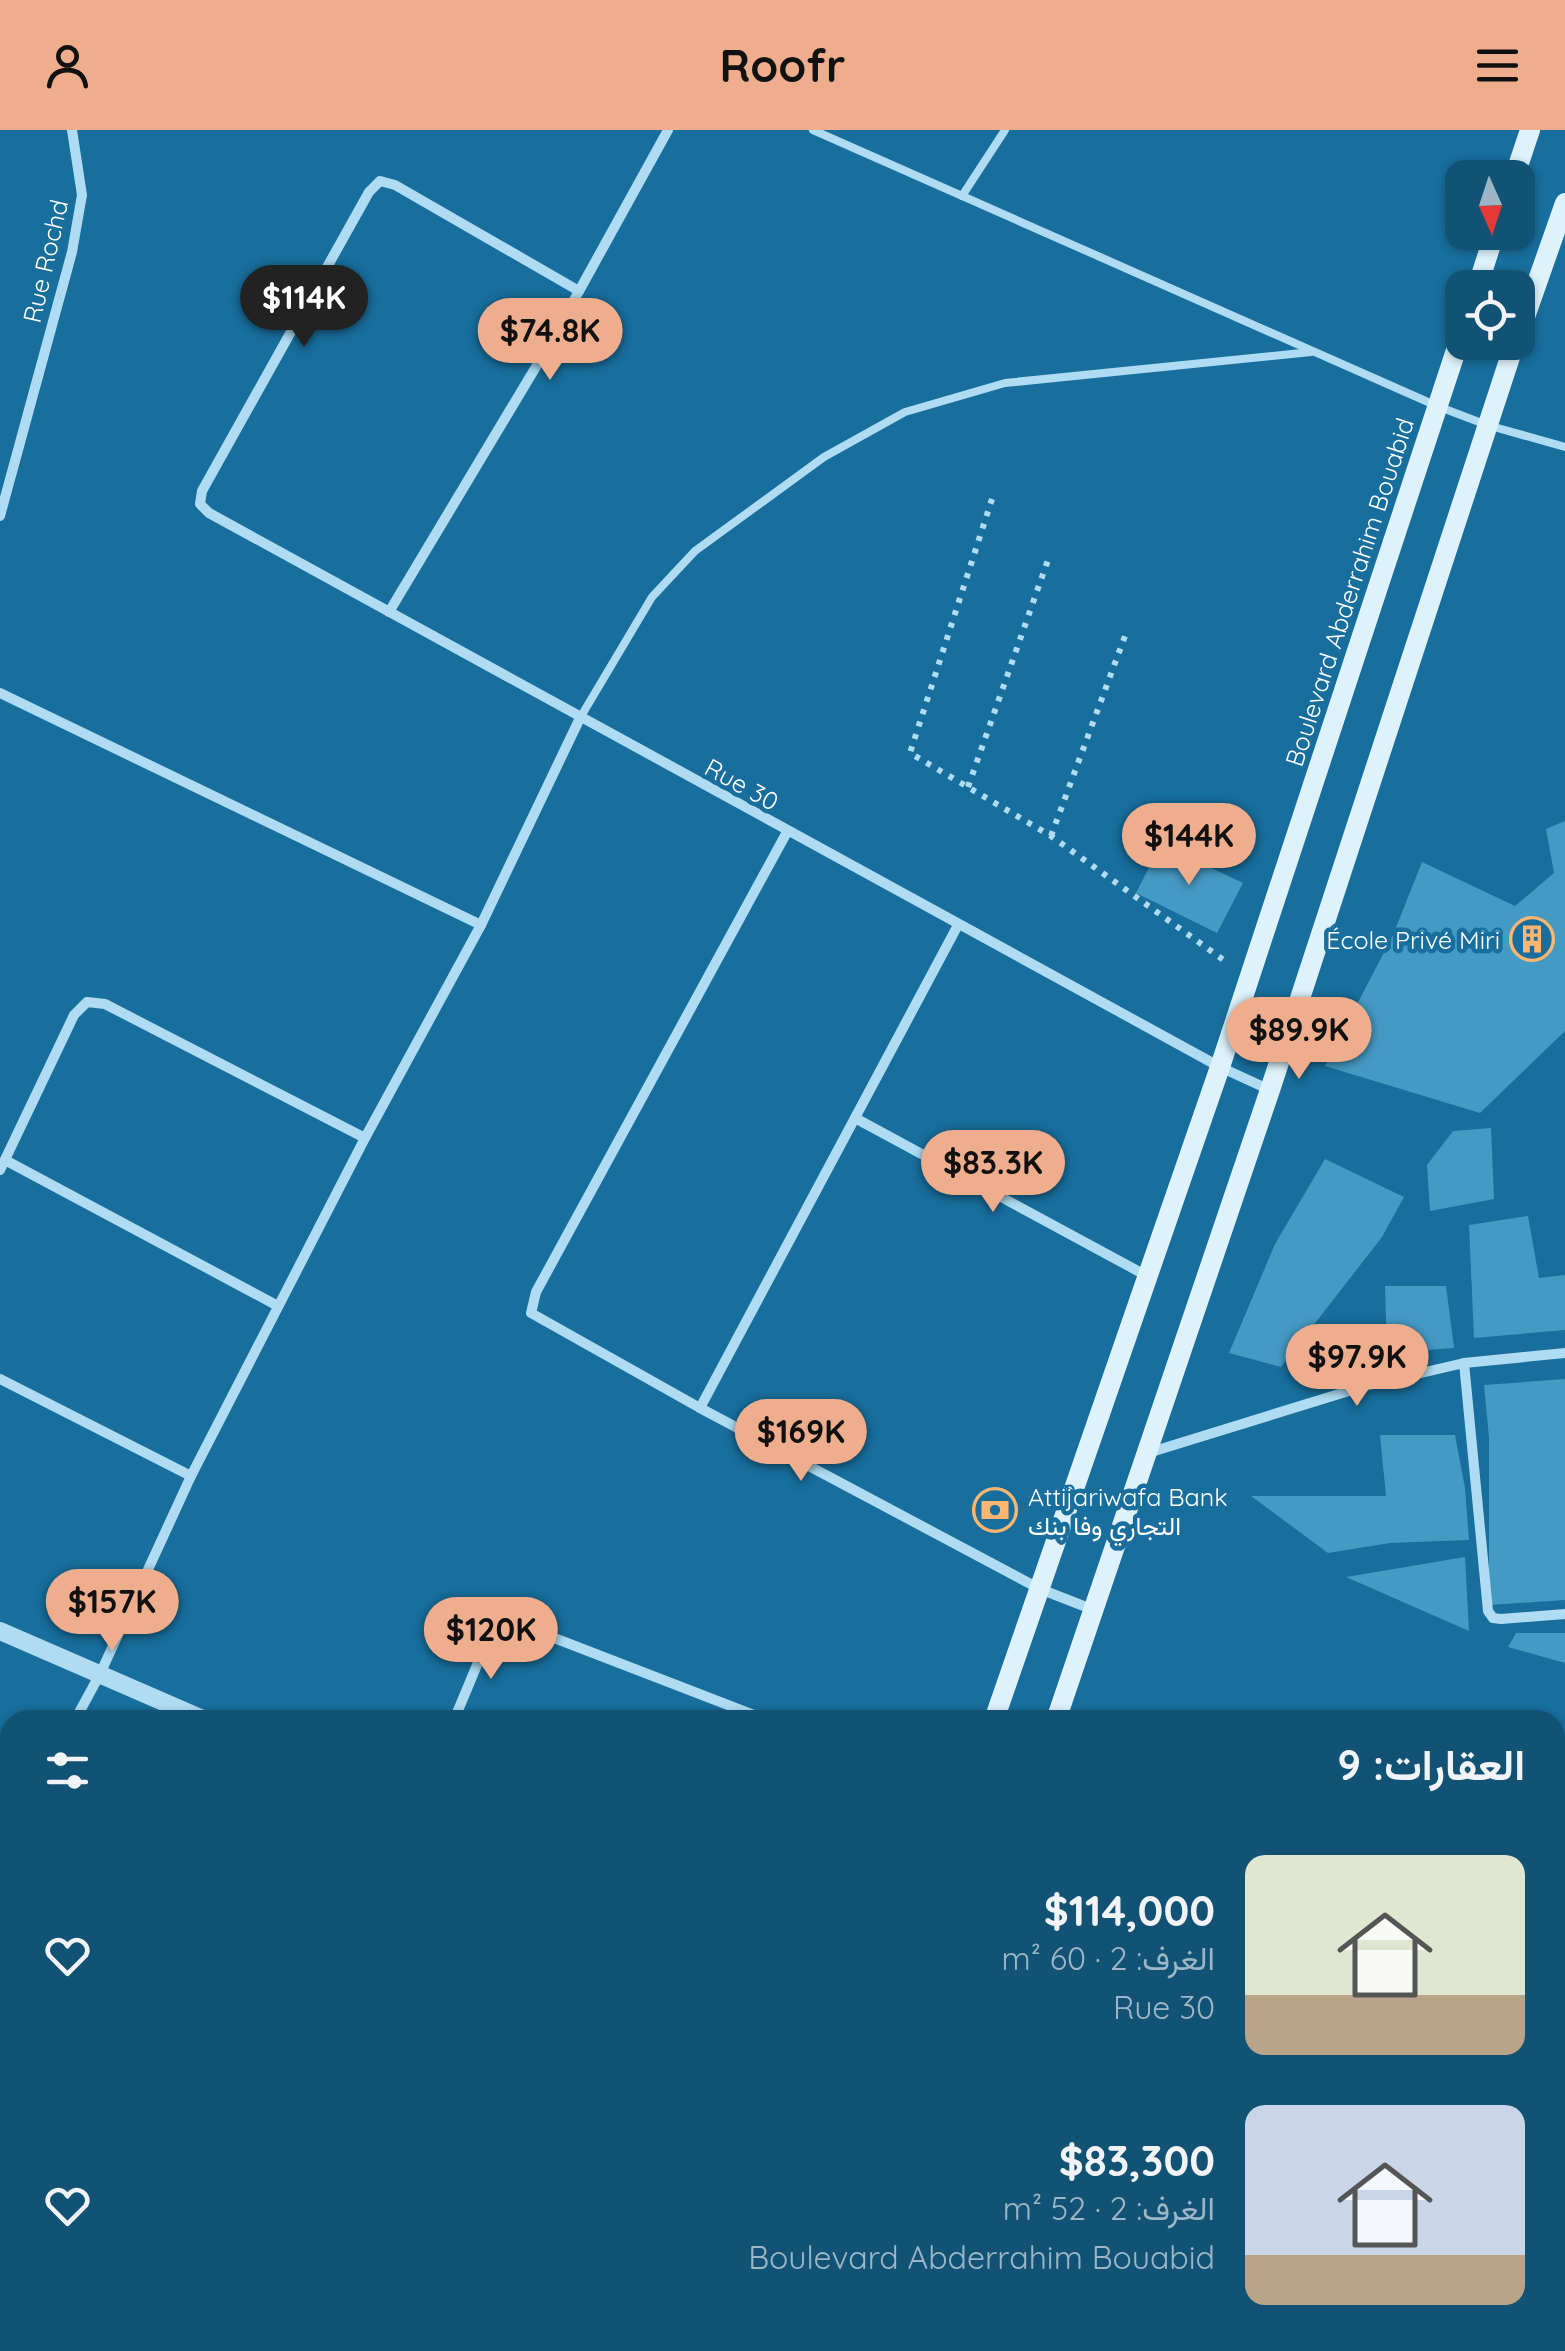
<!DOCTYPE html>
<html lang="ar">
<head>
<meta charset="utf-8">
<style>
  :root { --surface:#125275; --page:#1f5c7d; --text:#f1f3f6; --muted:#9cb6c5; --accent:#eead8d }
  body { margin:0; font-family:Quicksand,Vazirmatn,sans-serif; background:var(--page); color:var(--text); direction:rtl; height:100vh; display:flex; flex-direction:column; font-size:38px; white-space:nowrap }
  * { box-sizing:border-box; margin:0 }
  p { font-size:32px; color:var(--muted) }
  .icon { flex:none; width:55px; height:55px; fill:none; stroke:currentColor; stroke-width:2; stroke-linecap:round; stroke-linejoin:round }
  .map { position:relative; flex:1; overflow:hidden; direction:ltr }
  .side { position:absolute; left:0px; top:1580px; width:1565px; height:642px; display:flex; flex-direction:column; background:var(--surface); border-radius:30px 30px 0 0; box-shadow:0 2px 8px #0004; direction:rtl }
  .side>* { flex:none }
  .needle { width:65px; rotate:177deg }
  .tools { position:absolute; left:1445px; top:30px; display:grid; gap:20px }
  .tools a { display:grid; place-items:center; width:90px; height:90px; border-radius:20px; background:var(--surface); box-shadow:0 2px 8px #0004; font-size:50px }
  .price { position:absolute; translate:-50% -85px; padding:0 22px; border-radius:35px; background:var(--accent); color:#111; font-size:32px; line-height:65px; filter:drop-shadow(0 2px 5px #0008) }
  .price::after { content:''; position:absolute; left:50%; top:60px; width:30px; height:22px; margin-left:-15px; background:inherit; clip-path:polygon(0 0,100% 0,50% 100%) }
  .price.selected { background:#222; color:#fff }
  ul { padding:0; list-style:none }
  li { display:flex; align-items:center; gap:30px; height:250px; padding:0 40px }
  li span { display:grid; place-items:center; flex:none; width:280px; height:200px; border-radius:20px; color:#555 }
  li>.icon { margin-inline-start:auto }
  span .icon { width:120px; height:120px; fill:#fffc; stroke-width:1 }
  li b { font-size:42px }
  h2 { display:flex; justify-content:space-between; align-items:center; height:120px; padding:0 40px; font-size:42px }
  header { display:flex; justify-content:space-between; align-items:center; height:130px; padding:0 40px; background:var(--accent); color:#111; font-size:45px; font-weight:700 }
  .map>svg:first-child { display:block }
  .building { fill:#459ac4 }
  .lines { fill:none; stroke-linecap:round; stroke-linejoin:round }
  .path { stroke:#afdcf2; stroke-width:6; stroke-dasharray:5 8; stroke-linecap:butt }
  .service { stroke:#afdcf2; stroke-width:8 }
  .minor { stroke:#afdcf2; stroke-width:10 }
  .tertiary { stroke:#afdcf2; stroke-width:18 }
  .secondary { stroke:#def2fc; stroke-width:20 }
  .labels { text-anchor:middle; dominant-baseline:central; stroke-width:9; stroke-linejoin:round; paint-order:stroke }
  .street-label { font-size:25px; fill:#fff; stroke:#186e9c }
  .poi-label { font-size:25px; fill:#fff; stroke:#186e9c; text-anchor:end }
</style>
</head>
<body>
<header><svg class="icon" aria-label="menu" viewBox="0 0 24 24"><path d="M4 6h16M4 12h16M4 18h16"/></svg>Roofr<svg class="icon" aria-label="person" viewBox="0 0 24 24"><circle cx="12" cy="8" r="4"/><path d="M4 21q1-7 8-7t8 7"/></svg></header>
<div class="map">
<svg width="1565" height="2221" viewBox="0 0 1565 2221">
  <rect width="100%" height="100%" fill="#186e9c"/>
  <g class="building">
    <path d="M 1565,691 L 1565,901 L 1480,983 L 1325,936 L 1393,805 L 1422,732 L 1515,776 L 1554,743 L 1546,699 Z"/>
    <path d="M 1161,714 L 1243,753 L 1217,803 L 1136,763 Z"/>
    <path d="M 1491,998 L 1494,1069 L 1430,1081 L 1427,1035 L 1453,1001 Z"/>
    <path d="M 1325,1029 L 1404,1067 L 1382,1107 L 1281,1237 L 1229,1223 L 1275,1114 Z"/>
    <path d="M 1528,1086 L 1539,1148 L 1565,1145 L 1565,1200 L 1474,1208 L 1469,1095 Z"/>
    <path d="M 1385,1156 L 1446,1156 L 1454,1218 L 1387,1223 Z"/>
    <path d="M 1565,1249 L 1565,1470 L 1489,1475 L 1489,1308 L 1484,1255 Z"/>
    <path d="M 1380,1305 L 1455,1305 L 1465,1358 L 1469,1410 L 1390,1413 L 1328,1423 L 1251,1366 L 1386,1366 Z"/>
    <path d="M 1465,1427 L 1469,1501 L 1346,1447 Z"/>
    <path d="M 1516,1503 L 1565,1503 L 1565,1533 L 1508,1517 Z"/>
    <path d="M 1555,2182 L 1565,2185 L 1565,2221 L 1322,2221 L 1325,2212 L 1555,2212 Z"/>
  </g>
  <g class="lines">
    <g class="path">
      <path d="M 992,369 L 910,623 L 1051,706 L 1225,831"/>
      <path d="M 968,657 L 1048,430"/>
      <path d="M 1051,706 L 1125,506"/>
    </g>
    <g class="service">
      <path d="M 813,0 L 1437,276 L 1487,295 L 1565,317"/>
      <path d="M 962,66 L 1005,0"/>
      <path d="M 580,588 L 652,467 L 695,421 L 824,327 L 905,282 L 1005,253 L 1311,222"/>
    </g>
    <g class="minor">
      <path d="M 579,161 L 395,55 L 380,51 L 369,62 L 202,361 L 200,374 L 209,383 L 1220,937 L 1270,960"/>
      <path d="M 0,386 L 72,122 L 82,65 L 72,0"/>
      <path d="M 389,482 L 552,210 L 668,0"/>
      <path d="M 0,563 L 481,795"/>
      <path d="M 787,702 L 536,1162 L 531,1183 L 700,1278 L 1040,1459 L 1094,1480"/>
      <path d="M 855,988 L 1149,1147"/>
      <path d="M 5,1030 L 278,1176"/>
      <path d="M 0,1040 L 74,885 L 87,872 L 105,874 L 365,1008"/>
      <path d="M 1464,1233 L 1488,1481 L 1493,1488 L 1501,1489 L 1565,1484"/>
      <path d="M 0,1249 L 191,1346"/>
      <path d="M 700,1278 L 958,795"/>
      <path d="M 1148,1323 L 1365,1256 L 1464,1233 L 1565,1223"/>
      <path d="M 75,1590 L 100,1544 L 191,1346 L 365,1008 L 481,795 L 580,588"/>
      <path d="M 454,1590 L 487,1511 L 499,1496 L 518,1494 L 767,1590"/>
      <path d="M 0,1725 L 10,1707"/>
      <path d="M 0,1807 L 10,1812"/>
      <path d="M 1093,2212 L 1094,2221"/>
      <path d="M 23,2221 L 27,2212"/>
      <path d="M 222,2221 L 227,2212"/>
      <path d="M 424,2221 L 425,2212"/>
      <path d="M 1305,2221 L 1308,2212"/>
    </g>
    <g class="tertiary">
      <path d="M 0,1501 L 205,1590"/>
      <path d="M 1555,2106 L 1565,2109"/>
    </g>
    <g class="secondary">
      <path d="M 1514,48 L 1530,0"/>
      <path d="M 1477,158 L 1495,102"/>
      <path d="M 1518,207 L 1565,73"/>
      <path d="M 994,1590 L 1220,937 L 1462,202"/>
      <path d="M 1056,1590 L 1270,960 L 1515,212"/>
      <path d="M 781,2221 L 784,2212"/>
      <path d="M 840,2221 L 843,2212"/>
    </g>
  </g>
  <defs>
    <g id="building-ring" transform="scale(2.25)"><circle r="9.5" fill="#186e9c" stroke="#ffb670" stroke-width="1.5"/><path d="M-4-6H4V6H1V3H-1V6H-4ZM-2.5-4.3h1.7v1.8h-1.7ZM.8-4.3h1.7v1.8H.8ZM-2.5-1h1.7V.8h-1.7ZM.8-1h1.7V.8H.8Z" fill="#ffb670"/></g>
    <g id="bank-ring" transform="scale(2.25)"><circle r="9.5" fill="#186e9c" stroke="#ffb670" stroke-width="1.5"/><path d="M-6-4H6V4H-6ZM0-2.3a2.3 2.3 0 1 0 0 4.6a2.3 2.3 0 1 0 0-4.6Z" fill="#ffb670"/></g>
  </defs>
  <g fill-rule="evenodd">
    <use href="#building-ring" x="1532" y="809"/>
    <use href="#bank-ring" x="995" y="1380"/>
  </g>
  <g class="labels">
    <g class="street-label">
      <text transform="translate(45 131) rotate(-77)">Rue Rochd</text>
      <text transform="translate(1349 462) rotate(-72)">Boulevard Abderrahim Bouabid</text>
      <text transform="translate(742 654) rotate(29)">Rue 30</text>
    </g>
    <g class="poi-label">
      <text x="1500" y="809">École Privé Miri</text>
      <text x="1028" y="1366" text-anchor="start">Attijariwafa Bank<tspan x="1028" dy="29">التجاري وفا بنك</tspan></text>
    </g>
  </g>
</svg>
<div class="tools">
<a><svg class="needle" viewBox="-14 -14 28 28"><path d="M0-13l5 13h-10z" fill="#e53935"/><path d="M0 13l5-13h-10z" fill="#9cb6c5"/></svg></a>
<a><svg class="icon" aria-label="locate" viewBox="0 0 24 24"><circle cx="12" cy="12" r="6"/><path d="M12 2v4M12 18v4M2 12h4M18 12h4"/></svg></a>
</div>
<b class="price selected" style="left:304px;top:220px">$114K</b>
<b class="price" style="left:550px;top:253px">$74.8K</b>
<b class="price" style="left:1189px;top:758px">$144K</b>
<b class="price" style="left:1299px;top:952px">$89.9K</b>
<b class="price" style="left:993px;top:1085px">$83.3K</b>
<b class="price" style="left:1357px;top:1279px">$97.9K</b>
<b class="price" style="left:801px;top:1354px">$169K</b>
<b class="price" style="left:112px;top:1524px">$157K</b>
<b class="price" style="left:491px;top:1552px">$120K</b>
<section class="side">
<h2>العقارات: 9<svg class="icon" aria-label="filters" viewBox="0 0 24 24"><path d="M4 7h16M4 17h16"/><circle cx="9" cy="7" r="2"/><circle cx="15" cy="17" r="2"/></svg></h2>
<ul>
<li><span style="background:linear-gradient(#dfe7d0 70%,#b9a48a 0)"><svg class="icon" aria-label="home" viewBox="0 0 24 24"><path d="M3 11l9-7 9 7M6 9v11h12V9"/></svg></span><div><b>$114,000</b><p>الغرف: 2 · 60 m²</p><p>Rue 30</p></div><svg class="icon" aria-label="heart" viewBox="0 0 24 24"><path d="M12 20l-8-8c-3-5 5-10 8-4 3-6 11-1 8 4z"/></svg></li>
<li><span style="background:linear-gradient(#c9d6e8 75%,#b9a48a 0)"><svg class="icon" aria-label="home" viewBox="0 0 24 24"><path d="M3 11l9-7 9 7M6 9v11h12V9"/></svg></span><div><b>$83,300</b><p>الغرف: 2 · 52 m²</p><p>Boulevard Abderrahim Bouabid</p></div><svg class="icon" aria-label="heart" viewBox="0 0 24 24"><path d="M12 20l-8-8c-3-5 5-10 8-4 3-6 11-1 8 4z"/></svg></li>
</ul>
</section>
</div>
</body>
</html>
